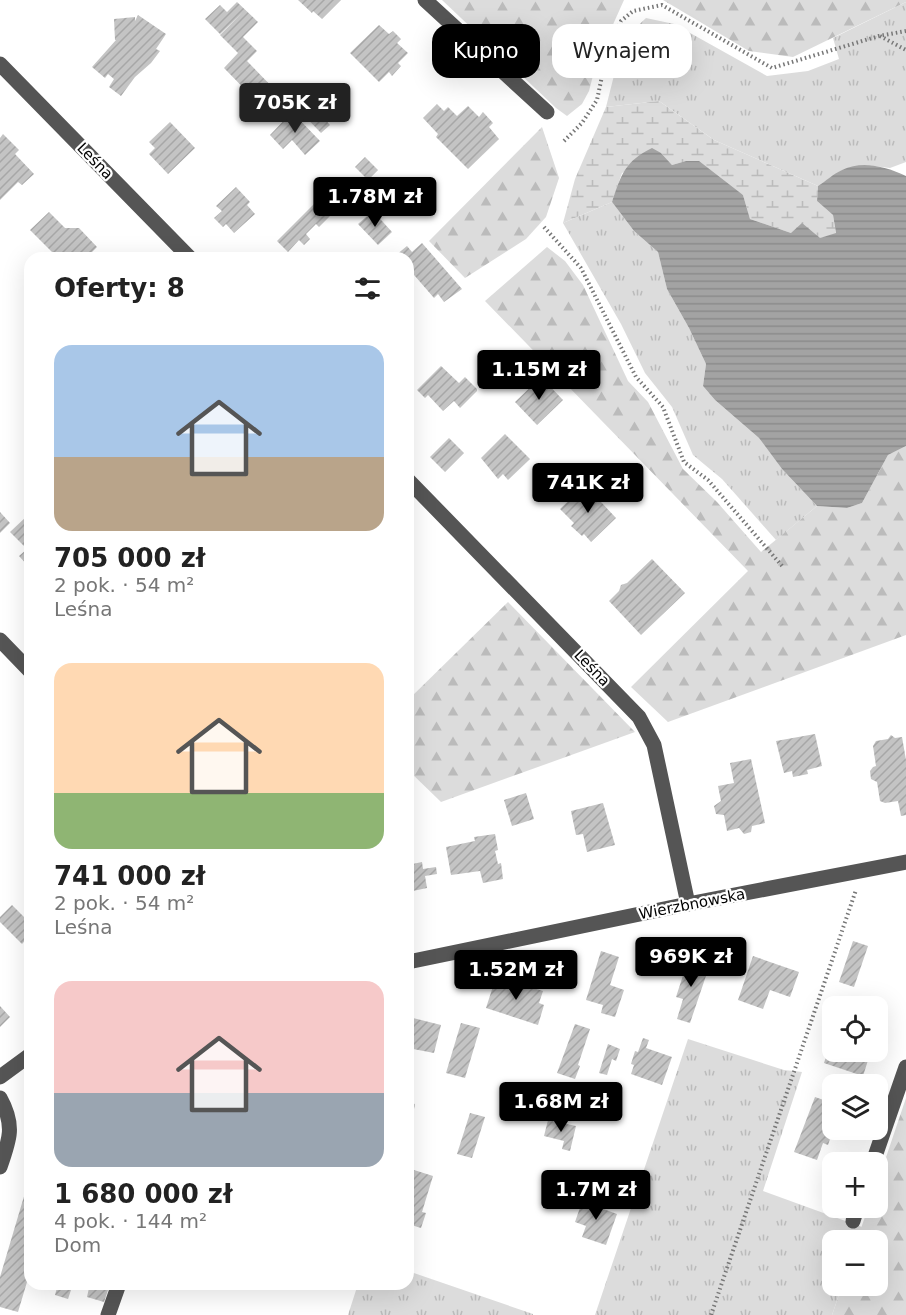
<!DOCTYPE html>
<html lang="pl">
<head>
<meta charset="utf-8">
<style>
  :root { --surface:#fff; --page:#f6f6f6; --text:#222; --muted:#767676; --accent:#000 }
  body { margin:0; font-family:"DejaVu Sans",sans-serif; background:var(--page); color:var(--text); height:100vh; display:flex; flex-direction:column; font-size:22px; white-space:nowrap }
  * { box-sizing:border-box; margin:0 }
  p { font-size:20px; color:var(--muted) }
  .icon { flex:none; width:33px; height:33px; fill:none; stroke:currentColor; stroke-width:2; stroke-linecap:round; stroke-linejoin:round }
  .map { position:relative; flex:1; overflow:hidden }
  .panel { position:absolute; left:24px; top:252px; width:390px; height:1038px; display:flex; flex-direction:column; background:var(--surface); border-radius:18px; box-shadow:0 6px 24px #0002 }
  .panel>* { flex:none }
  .top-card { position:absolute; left:432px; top:24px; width:384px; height:54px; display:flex; gap:12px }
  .buttons { position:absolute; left:822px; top:996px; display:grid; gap:12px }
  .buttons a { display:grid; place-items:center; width:66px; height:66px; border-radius:12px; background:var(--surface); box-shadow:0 6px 24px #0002; font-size:30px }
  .price { position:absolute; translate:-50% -51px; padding:0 14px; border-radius:6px; background:var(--accent); color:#fff; font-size:20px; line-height:39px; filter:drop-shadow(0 2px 3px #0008) }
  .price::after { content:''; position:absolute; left:50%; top:36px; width:18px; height:14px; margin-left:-9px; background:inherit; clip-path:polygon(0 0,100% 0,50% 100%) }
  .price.current { background:#222; color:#fff }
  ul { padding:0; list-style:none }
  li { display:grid; align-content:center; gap:12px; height:318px; padding:0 30px }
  li span { display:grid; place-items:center; height:186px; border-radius:18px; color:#555 }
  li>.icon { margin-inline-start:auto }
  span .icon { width:108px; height:108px; fill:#fffc; stroke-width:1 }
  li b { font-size:26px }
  h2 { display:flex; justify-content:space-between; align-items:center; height:72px; padding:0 30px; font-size:26px }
  .pill { padding:0 21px; border-radius:18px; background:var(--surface); box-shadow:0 6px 24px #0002; font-size:21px; line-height:54px }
  .pill.current { background:var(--accent); color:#fff }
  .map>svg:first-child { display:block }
  .grass { fill:url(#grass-tufts) }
  .forest { fill:url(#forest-firs) }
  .wetland { fill:url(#wetland-marsh) }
  .water { fill:url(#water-rules) }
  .building { fill:url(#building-hatch) }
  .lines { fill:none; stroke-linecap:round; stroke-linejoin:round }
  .path { stroke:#777; stroke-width:4; stroke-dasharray:1.5 3; stroke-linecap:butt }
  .minor { stroke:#555; stroke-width:15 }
  .labels { text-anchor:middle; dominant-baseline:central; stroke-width:4.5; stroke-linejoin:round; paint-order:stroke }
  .street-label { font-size:15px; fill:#000; stroke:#fff }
</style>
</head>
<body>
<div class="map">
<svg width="906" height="1315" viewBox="0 0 906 1315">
  <defs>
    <pattern id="grass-tufts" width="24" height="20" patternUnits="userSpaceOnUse" patternTransform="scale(1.5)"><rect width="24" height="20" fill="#dcdcdc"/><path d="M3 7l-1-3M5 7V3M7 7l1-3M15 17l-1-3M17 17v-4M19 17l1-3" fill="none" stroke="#bbb"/></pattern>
    <pattern id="forest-firs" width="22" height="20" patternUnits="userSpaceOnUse" patternTransform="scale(1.5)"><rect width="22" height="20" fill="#dcdcdc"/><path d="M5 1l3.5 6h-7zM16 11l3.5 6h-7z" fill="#bbb"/></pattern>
    <pattern id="wetland-marsh" width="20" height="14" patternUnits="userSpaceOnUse" patternTransform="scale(1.5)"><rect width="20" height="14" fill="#dcdcdc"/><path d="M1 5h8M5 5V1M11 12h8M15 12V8" fill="none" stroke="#bbb"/></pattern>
    <pattern id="water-rules" width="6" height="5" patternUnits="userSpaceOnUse" patternTransform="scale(1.5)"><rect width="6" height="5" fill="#a3a3a3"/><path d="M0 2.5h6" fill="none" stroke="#8b8b8b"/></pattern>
    <pattern id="building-hatch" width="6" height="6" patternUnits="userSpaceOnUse" patternTransform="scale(1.5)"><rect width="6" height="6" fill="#c4c4c4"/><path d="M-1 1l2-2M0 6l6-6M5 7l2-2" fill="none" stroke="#a7a7a7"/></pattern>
  </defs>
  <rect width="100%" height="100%" fill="#fff"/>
  <g class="grass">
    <path d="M 906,2 L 906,162 L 890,168 L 865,165 L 842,170 L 818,186 L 714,140 L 659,101 L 606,107 L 623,40 L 646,18 L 674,24 L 767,76 L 808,71 L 839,59 L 833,38 Z"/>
    <path d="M 612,202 L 634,231 L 658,252 L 667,289 L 689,328 L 706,364 L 703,386 L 715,400 L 759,438 L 782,469 L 817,506 L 776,540 L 722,479 L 693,455 L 672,407 L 645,373 L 621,324 L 563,223 Z"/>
    <path d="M 688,1039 L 784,1070 L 802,1072 L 763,1191 L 862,1227 L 857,1240 L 832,1240 L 832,1286 L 842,1286 L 832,1315 L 595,1315 Z"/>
    <path d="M 408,1271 L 533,1314 L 533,1315 L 348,1315 L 358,1284 L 408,1284 Z"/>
  </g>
  <g class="forest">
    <path d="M 442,0 L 624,0 L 597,60 L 589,91 L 582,104 L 567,116 L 556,108 Z"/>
    <path d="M 663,0 L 906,0 L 906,2 L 793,57 L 749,51 Z"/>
    <path d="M 542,127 L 559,178 L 546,217 L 526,239 L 465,278 L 429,241 Z"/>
    <path d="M 547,247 L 565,261 L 583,285 L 628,381 L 648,402 L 683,469 L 717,502 L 761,552 L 817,506 L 847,508 L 862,503 L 888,455 L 906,446 L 906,635 L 668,722 L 631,687 L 748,571 L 485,301 Z"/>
    <path d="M 508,602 L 635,732 L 441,802 L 408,770 L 408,700 Z"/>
    <path d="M 906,1098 L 906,1315 L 832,1315 L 842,1286 L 878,1286 L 878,1240 L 857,1240 L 868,1208 L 878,1208 L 878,1181 Z"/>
  </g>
  <path class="wetland" d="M 659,101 L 714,140 L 818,186 L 817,201 L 833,215 L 836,234 L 820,238 L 791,233 L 750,219 L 743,195 L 686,161 L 672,165 L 661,153 L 622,173 L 612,202 L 563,223 L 575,179 L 606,107 Z"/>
  <path class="water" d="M 652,148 L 661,153 L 672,165 L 686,161 L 699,161 L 743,195 L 750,219 L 791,233 L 802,223 L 820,238 L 836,233 L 833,215 L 817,201 L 818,186 C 826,181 833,174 842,170 C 863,160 886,167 906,176 L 906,446 L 888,455 L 862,503 L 847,508 L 817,506 L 782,469 L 759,438 L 715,400 L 703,386 L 706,364 L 689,328 L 667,289 L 658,252 L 634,231 L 612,202 C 621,175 625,161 652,148 Z"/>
  <g class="building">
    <path d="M 298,0 L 341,0 L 322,19 L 313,11 L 312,13 Z"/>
    <path d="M 237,2 L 258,22 L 243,37 L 257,51 L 247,61 L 279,94 L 264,109 L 224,68 L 238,53 L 220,35 L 242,13 L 220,34 L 205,19 L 220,5 L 227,12 Z"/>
    <path d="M 138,15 L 166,34 L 156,49 L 160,51 L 151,63 L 135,77 L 121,96 L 109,87 L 114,79 L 108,74 L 105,78 L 92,67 L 116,40 L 115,40 L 114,19 L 135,17 L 135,21 Z"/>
    <path d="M 379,25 L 389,34 L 393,31 L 401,39 L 397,43 L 408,53 L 398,63 L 401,66 L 392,76 L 389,72 L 379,82 L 350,53 Z"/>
    <path d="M 305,96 L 330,125 L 321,133 L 295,106 Z"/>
    <path d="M 437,104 L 444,111 L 448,107 L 457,116 L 468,106 L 479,117 L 483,112 L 493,123 L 489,127 L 499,139 L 468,169 L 436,137 L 438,134 L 423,118 Z"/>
    <path d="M 292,112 L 320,141 L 305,155 L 292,140 L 283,149 L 270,135 Z"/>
    <path d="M 170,122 L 195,148 L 168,174 L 149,154 L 155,148 L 149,142 Z"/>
    <path d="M 3,134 L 19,150 L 15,154 L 34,174 L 22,185 L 18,182 L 0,200 L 0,138 Z"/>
    <path d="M 365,157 L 378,170 L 368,180 L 355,167 Z"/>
    <path d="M 236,187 L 250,202 L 247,205 L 255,214 L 234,233 L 226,224 L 223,227 L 214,218 L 222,211 L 216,206 Z"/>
    <path d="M 316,202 L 330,216 L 319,227 L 316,224 L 306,234 L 310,239 L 304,245 L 299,240 L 288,252 L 277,241 Z"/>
    <path d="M 373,211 L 392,232 L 378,245 L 358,224 Z"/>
    <path d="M 49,212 L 65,228 L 79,228 L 97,247 L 86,258 L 51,258 L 50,257 L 53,253 L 30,230 Z"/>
    <path d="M 422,243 L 462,289 L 444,302 L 438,294 L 434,298 L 408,268 L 408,258 L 399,258 L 396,255 L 407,246 L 412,252 Z"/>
    <path d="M 441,366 L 459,383 L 465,377 L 477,389 L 477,391 L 460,408 L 454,401 L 443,411 L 428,395 L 425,398 L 417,390 Z"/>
    <path d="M 541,377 L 563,400 L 537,425 L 515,402 Z"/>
    <path d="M 505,434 L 530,459 L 508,480 L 503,474 L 498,479 L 481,458 Z"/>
    <path d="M 449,438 L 464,453 L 445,472 L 430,457 Z"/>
    <path d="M 585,485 L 616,518 L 591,542 L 584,534 L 582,536 L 571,526 L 574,523 L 560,509 Z"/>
    <path d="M 0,512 L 10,523 L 0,533 Z"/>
    <path d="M 27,516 L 30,519 L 30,568 L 19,556 L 27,549 L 10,532 Z"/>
    <path d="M 652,559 L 685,593 L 641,635 L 609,601 L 619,591 L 621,585 L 627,583 Z"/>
    <path d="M 815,734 L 822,766 L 807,770 L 808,774 L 793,777 L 792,771 L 784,773 L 776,741 Z"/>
    <path d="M 891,735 L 895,738 L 902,737 L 906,760 L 906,815 L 901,816 L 898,801 L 885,803 L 880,801 L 877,782 L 871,779 L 870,771 L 873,767 L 876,766 L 873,746 L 876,741 L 888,739 Z"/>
    <path d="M 751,759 L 765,823 L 752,826 L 751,832 L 744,834 L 739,828 L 727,831 L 724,815 L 716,814 L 714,806 L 721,801 L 718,786 L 734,783 L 730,763 Z"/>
    <path d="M 526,793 L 534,819 L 512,826 L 504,800 Z"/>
    <path d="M 603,803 L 615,845 L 587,852 L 583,834 L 576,835 L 571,811 Z"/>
    <path d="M 495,834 L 498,850 L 495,851 L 498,864 L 501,863 L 503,879 L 483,883 L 480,871 L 451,875 L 446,847 L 475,841 L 474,837 Z"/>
    <path d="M 422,862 L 423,869 L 436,867 L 437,874 L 425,876 L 427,888 L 408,892 L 408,865 Z"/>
    <path d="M 12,905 L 30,923 L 30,935 L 22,944 L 0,922 L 0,917 Z"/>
    <path d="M 853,941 L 868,946 L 854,987 L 839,982 Z"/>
    <path d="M 601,951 L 619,957 L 610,985 L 624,990 L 615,1017 L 601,1013 L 603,1005 L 586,1000 Z"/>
    <path d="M 753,956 L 799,972 L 790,997 L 770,990 L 763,1009 L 738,1000 Z"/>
    <path d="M 689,957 L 710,964 L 690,1023 L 677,1019 L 683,999 L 676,997 Z"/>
    <path d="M 496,977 L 543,991 L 539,1003 L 544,1005 L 538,1025 L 486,1008 Z"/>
    <path d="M 0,1006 L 10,1017 L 0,1027 Z"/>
    <path d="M 409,1017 L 441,1025 L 434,1053 L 408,1048 Z"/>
    <path d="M 461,1023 L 480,1028 L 465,1078 L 446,1073 Z"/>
    <path d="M 575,1024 L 590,1029 L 578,1065 L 580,1066 L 575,1079 L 557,1073 Z"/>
    <path d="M 643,1038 L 649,1040 L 646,1048 L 672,1057 L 662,1085 L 631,1074 L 634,1065 L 631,1064 L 635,1051 L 638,1052 Z"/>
    <path d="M 832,1038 L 832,1052 L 863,1052 L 870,1054 L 863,1076 L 824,1063 Z"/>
    <path d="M 608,1044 L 620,1049 L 616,1061 L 612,1059 L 607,1075 L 599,1073 Z"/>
    <path d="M 815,1097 L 832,1103 L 833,1130 L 828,1145 L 823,1143 L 817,1160 L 794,1152 Z"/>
    <path d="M 549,1100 L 559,1103 L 556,1112 L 546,1109 Z"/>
    <path d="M 408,1102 L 415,1104 L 410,1130 L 408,1130 Z"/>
    <path d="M 470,1113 L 485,1117 L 472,1158 L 457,1154 Z"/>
    <path d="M 548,1120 L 576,1126 L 570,1151 L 562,1149 L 564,1141 L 544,1136 Z"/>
    <path d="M 414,1170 L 433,1176 L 422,1212 L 426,1213 L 421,1228 L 408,1224 L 408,1190 Z"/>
    <path d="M 28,1183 L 30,1183 L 30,1250 L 24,1270 L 30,1272 L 18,1312 L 0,1307 L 0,1277 Z"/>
    <path d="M 584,1196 L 597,1201 L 595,1206 L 617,1214 L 606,1245 L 582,1237 L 586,1226 L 575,1222 Z"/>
    <path d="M 58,1284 L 73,1284 L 68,1299 L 55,1295 Z"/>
    <path d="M 110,1284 L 104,1302 L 87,1297 L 89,1288 L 75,1285 Z"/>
  </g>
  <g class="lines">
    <g class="path">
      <path d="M 880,36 L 906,50"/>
      <path d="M 564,141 L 582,123 L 597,100 L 605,62 L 621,21 L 633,11 L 662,5 L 772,68 L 879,36 L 906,31"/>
      <path d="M 544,227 L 581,268 L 636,377 L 663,407 L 684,462 L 708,480 L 783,567"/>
      <path d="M 711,1315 L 856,890"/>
    </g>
    <g class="minor">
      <path d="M 425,0 L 547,112"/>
      <path d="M 0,64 L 190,258"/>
      <path d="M 408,480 L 639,717 L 654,745 L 688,904"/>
      <path d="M 0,640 L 30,671"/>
      <path d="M 408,962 L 688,904 L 906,862"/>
      <path d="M 0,1077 L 30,1055"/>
      <path d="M 0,1098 C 15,1125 10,1139 0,1167"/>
      <path d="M 873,1162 L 906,1067"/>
      <path d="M 853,1221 L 857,1208"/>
      <path d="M 108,1315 L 119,1284"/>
    </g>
  </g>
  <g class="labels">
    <g class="street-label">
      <text transform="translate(95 161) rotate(46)">Leśna</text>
      <text transform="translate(592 668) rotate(46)">Leśna</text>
      <text transform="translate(692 904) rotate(-11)">Wierzbnowska</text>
    </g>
  </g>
</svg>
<div class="buttons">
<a><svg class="icon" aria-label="locate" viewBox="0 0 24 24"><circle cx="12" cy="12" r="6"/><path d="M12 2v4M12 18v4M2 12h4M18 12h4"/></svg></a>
<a><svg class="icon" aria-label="layers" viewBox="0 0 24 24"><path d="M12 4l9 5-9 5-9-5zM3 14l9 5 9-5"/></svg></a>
<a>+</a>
<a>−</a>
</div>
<b class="price current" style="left:295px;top:134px">705K zł</b>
<b class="price" style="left:375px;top:228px">1.78M zł</b>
<b class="price" style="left:539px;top:401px">1.15M zł</b>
<b class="price" style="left:588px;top:514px">741K zł</b>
<b class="price" style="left:691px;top:988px">969K zł</b>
<b class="price" style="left:516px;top:1001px">1.52M zł</b>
<b class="price" style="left:561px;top:1133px">1.68M zł</b>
<b class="price" style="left:596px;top:1221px">1.7M zł</b>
<div class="top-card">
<a class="pill current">Kupno</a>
<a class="pill">Wynajem</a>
</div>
<section class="panel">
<h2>Oferty: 8<svg class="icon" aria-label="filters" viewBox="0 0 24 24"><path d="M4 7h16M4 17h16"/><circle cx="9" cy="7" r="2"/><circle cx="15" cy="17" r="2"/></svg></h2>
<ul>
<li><span style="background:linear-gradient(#a9c7e8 60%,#b9a48a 0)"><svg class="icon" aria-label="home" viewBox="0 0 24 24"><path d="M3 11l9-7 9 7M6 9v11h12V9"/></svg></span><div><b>705 000 zł</b><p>2 pok. · 54 m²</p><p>Leśna</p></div></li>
<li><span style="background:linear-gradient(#ffd9b3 70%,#8fb573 0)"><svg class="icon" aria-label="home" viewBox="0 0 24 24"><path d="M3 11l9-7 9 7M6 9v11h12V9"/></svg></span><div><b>741 000 zł</b><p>2 pok. · 54 m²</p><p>Leśna</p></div></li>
<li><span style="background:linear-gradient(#f6c9c9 60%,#9aa5b1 0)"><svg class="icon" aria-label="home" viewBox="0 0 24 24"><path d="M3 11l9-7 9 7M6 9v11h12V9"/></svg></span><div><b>1 680 000 zł</b><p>4 pok. · 144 m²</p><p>Dom</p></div></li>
</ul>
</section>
</div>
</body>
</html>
